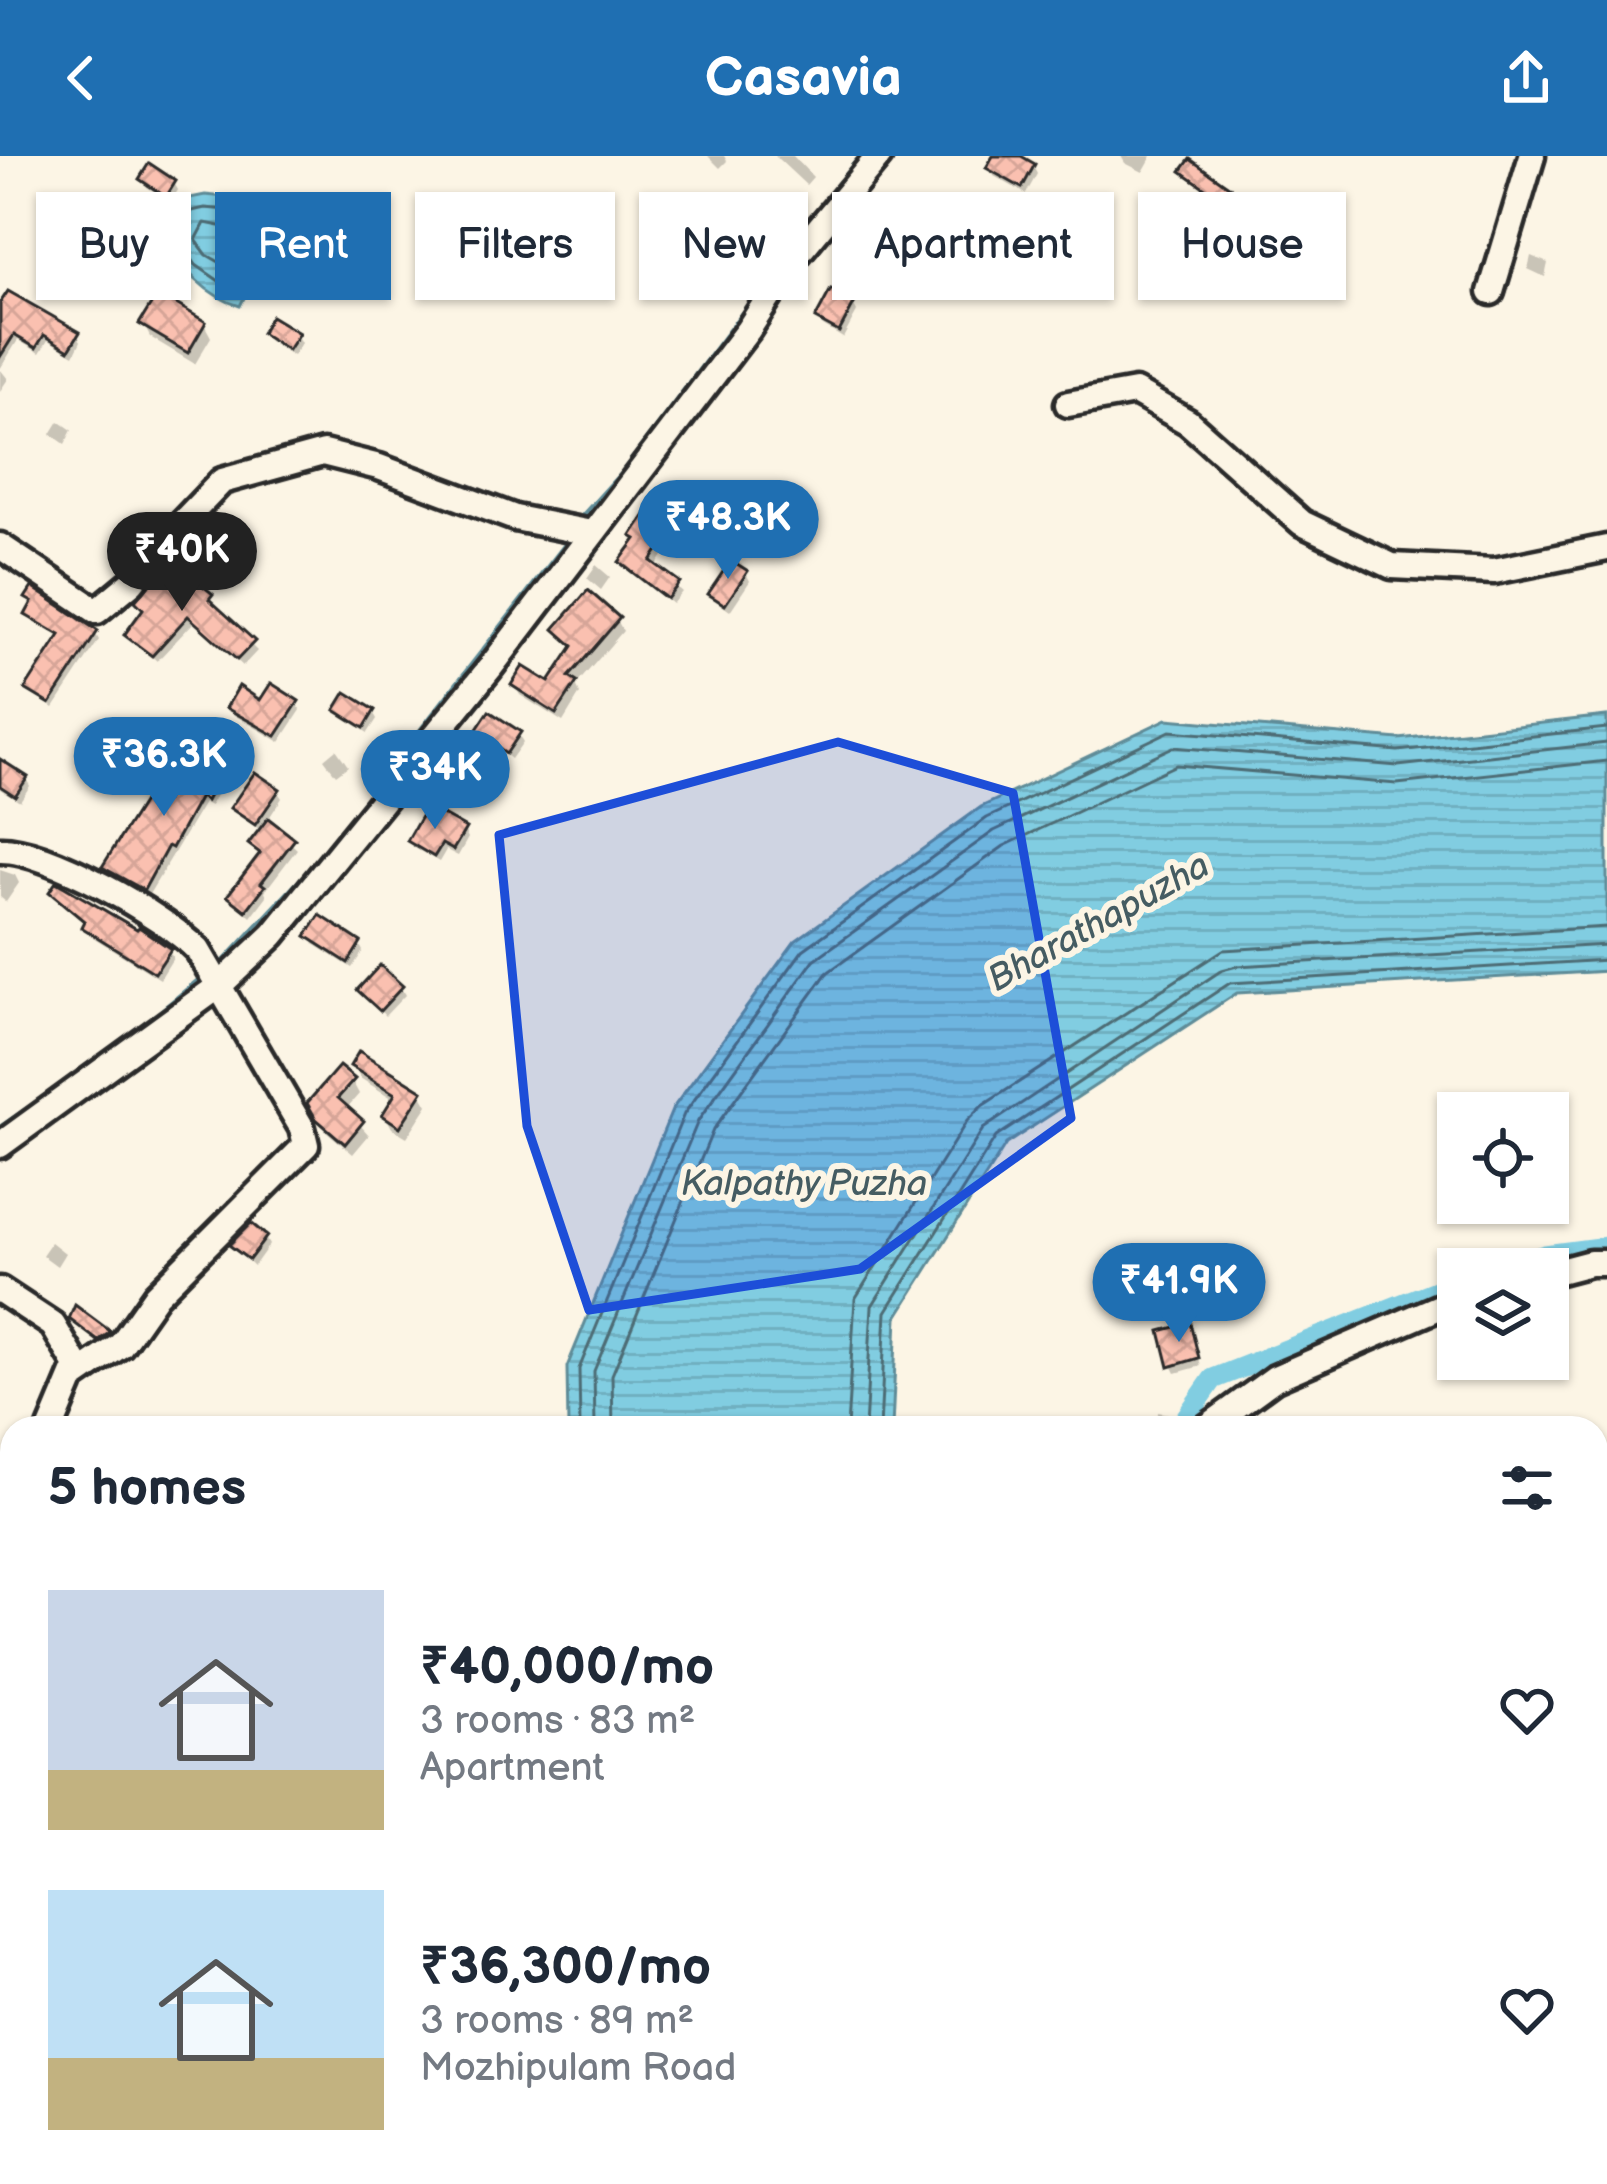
<!DOCTYPE html>
<html lang="en">
<head>
<meta charset="utf-8">
<style>
  :root { --surface:#fff; --page:#f6f6f7; --text:#1f2937; --muted:#747a83; --accent:#1f6fb2 }
  body { margin:0; font-family:"Balsamiq Sans",sans-serif; background:var(--page); color:var(--text); height:100vh; display:flex; flex-direction:column; font-size:45px; white-space:nowrap }
  * { box-sizing:border-box; margin:0 }
  p { font-size:39px; color:var(--muted) }
  .icon { flex:none; width:66px; height:66px; fill:none; stroke:currentColor; stroke-width:2; stroke-linecap:round; stroke-linejoin:round }
  .map { position:relative; flex:1; overflow:hidden }
  .panel { position:absolute; left:0px; top:1260px; width:1608px; height:768px; display:flex; flex-direction:column; background:var(--surface); border-radius:36px 36px 0 0; box-shadow:0 3px 9px #0004 }
  .panel>* { flex:none }
  .guide { position:absolute; left:36px; top:36px; width:1536px; height:108px; display:flex; gap:24px }
  .buttons { position:absolute; left:1437px; top:936px; display:grid; gap:24px }
  .buttons a { display:grid; place-items:center; width:132px; height:132px; border-radius:0px; background:var(--surface); box-shadow:0 3px 9px #0004; font-size:60px }
  .price { position:absolute; translate:-50% -102px; padding:0 27px; border-radius:42px; background:var(--accent); color:#fff; font-size:39px; line-height:78px; filter:drop-shadow(0 3px 6px #0008) }
  .price::after { content:''; position:absolute; left:50%; top:72px; width:36px; height:27px; margin-left:-18px; background:inherit; clip-path:polygon(0 0,100% 0,50% 100%) }
  .price.on { background:#222; color:#fff }
  ul { padding:0; list-style:none }
  li { display:flex; align-items:center; gap:36px; height:300px; padding:0 48px }
  li span { display:grid; place-items:center; flex:none; width:336px; height:240px; border-radius:0px; color:#555 }
  li>.icon { margin-inline-start:auto }
  span .icon { width:144px; height:144px; fill:#fffc; stroke-width:1 }
  li b { font-size:51px }
  h2 { display:flex; justify-content:space-between; align-items:center; height:144px; padding:0 48px; font-size:51px }
  .tag { padding:0 42px; border-radius:0px; background:var(--surface); box-shadow:0 3px 9px #0004; font-size:42px; line-height:108px }
  .tag.on { background:var(--accent); color:#fff }
  header { display:flex; justify-content:space-between; align-items:center; height:156px; padding:0 48px; background:var(--accent); color:#fff; font-size:54px; font-weight:600 }
  .map>svg:first-child { display:block }
  .water { fill:url(#water-rules); stroke:#5f8c98; stroke-width:3 }
  .shadow { fill:#0003 }
  .lines { fill:none; stroke-linecap:round; stroke-linejoin:round }
  .shore { stroke:#4d6c74; stroke-width:3 }
  .stream { stroke:#5f8c98; stroke-width:6 }
  .canal { stroke:#81cde1; stroke-width:21 }
  .building { fill:url(#building-cross-hatch); stroke:#2b2b2b; stroke-width:3 }
  .street-casing { stroke:#2b2b2b; stroke-width:33 }
  .street { stroke:#fcf5e5; stroke-width:24 }
  .marked { fill:#1d4ed8; fill-opacity:0.2; stroke:#1d4ed8; stroke-width:9; stroke-linejoin:round }
  .labels { text-anchor:middle; dominant-baseline:central; stroke-width:12; stroke-linejoin:round; paint-order:stroke }
  .water-label { font-size:36px; font-style:italic; fill:#455c62; stroke:#fcf5e5 }
</style>
</head>
<body>
<header><svg class="icon" aria-label="back" viewBox="0 0 24 24"><path d="M15 5l-7 7 7 7"/></svg>Casavia<svg class="icon" aria-label="share" viewBox="0 0 24 24"><path d="M12 15V3M7 8l5-5 5 5M5 13v7h14v-7"/></svg></header>
<div class="map">
<svg width="1607" height="2028" viewBox="0 0 1607 2028">
  <defs>
    <pattern id="water-rules" width="6" height="5" patternUnits="userSpaceOnUse" patternTransform="scale(3)"><rect width="6" height="5" fill="#81cde1"/><path d="M0 2.5h6" fill="none" stroke="#70b0c1"/></pattern>
    <pattern id="building-cross-hatch" width="8" height="8" patternUnits="userSpaceOnUse" patternTransform="scale(3)"><rect width="8" height="8" fill="#fac0b0"/><path d="M0 0l8 8M0 8l8-8" fill="none" stroke="#d6a598"/></pattern>
  </defs>
  <rect width="100%" height="100%" fill="#fcf5e5"/>
  <filter id="ink" filterUnits="userSpaceOnUse"><feTurbulence type="fractalNoise" baseFrequency=".00833" numOctaves="2"/><feDisplacementMap in="SourceGraphic" scale="24" xChannelSelector="R" yChannelSelector="G"/><feConvolveMatrix kernelMatrix="1 2 1 2 8 2 1 2 1" color-interpolation-filters="sRGB"/></filter>
  <g filter="url(#ink)">
    <g class="water">
      <path d="M 205,39 L 258,44 L 271,71 L 255,120 L 240,150 C 205,140 183,112 163,84 L 185,43 Z"/>
      <path d="M 1607,560 L 1607,815 L 1237,837 L 1006,988 L 897,1161 L 892,1272 L 568,1272 L 567,1211 L 673,952 L 795,785 L 981,651 L 1167,563 L 1399,583 Z"/>
      <path d="M 696,2016 L 1123,2016 L 1128,2028 L 701,2028 Z"/>
    </g>
    <g class="shadow">
      <path d="M 708,0 L 724,0 L 727,5 L 720,12 Z"/>
      <path d="M 775,0 L 793,0 L 813,21 L 806,29 Z"/>
      <path d="M 997,0 L 1015,0 L 1033,10 L 1037,18 L 1026,38 L 994,20 L 990,12 Z"/>
      <path d="M 1121,0 L 1152,0 L 1143,16 L 1125,7 Z"/>
      <path d="M 142,23 L 174,27 L 178,34 L 171,46 L 147,31 Z"/>
      <path d="M 680,54 L 708,59 L 712,67 L 706,76 Z"/>
      <path d="M 1531,100 L 1548,107 L 1545,121 L 1528,113 Z"/>
      <path d="M 909,108 L 913,116 L 898,140 L 864,119 L 860,111 Z"/>
      <path d="M 853,148 L 857,156 L 843,182 L 823,170 L 818,163 Z"/>
      <path d="M 0,152 L 77,178 L 81,185 L 74,199 L 48,184 L 40,197 L 18,184 L 0,213 L 8,223 L 0,235 Z"/>
      <path d="M 143,168 L 204,168 L 211,181 L 195,208 L 150,181 Z"/>
      <path d="M 264,177 L 297,180 L 301,187 L 293,200 L 268,184 Z"/>
      <path d="M 59,265 L 72,274 L 65,288 L 51,278 Z"/>
      <path d="M 676,366 L 680,374 L 655,412 L 682,436 L 672,448 L 622,406 Z"/>
      <path d="M 596,409 L 610,421 L 601,434 L 587,422 Z"/>
      <path d="M 746,417 L 750,425 L 730,455 L 716,445 L 712,438 Z"/>
      <path d="M 211,440 L 213,451 L 257,495 L 243,510 L 194,466 L 157,505 L 128,479 Z"/>
      <path d="M 29,442 L 95,477 L 99,484 L 54,552 L 29,533 L 62,482 L 32,465 L 29,459 L 33,451 Z"/>
      <path d="M 617,464 L 623,475 L 576,529 L 580,538 L 563,566 L 520,539 L 514,529 L 550,530 L 574,493 L 558,474 Z"/>
      <path d="M 296,547 L 301,554 L 280,586 L 234,559 L 229,552 Z"/>
      <path d="M 339,554 L 373,556 L 377,563 L 368,577 L 343,561 Z"/>
      <path d="M 478,576 L 518,578 L 523,586 L 511,603 Z"/>
      <path d="M 336,593 L 348,610 L 336,619 L 324,603 Z"/>
      <path d="M 227,604 L 231,612 L 210,650 L 204,647 L 148,740 L 110,719 L 105,711 L 167,649 Z"/>
      <path d="M 0,606 L 26,623 L 30,630 L 20,645 L 0,633 Z"/>
      <path d="M 277,635 L 282,642 L 267,665 L 297,693 L 265,735 L 267,740 L 251,761 L 230,740 L 262,700 L 251,688 L 261,675 L 234,652 Z"/>
      <path d="M 464,674 L 468,682 L 458,700 L 446,694 L 439,706 L 415,692 L 410,685 Z"/>
      <path d="M 0,714 L 15,719 L 19,727 L 6,746 L 0,741 Z"/>
      <path d="M 52,736 L 169,795 L 173,802 L 160,823 L 88,778 L 86,768 Z"/>
      <path d="M 310,780 L 359,788 L 363,795 L 352,812 L 314,788 Z"/>
      <path d="M 401,832 L 405,839 L 385,860 L 361,834 Z"/>
      <path d="M 353,910 L 421,937 L 428,949 L 407,981 L 392,972 L 385,959 L 395,944 L 360,922 Z"/>
      <path d="M 352,925 L 359,938 L 346,953 L 369,979 L 353,998 L 326,975 L 310,948 Z"/>
      <path d="M 265,1082 L 269,1089 L 254,1110 L 233,1090 Z"/>
      <path d="M 51,1086 L 65,1097 L 57,1110 L 42,1099 Z"/>
      <path d="M 1193,1178 L 1201,1210 L 1176,1217 L 1172,1209 Z"/>
      <path d="M 1158,1256 L 1169,1258 L 1168,1272 L 1157,1272 Z"/>
    </g>
    <g class="lines">
      <g class="shore">
        <path d="M 205,52 L 249,56 L 258,70 L 244,116 L 232,134 L 196,109 L 178,84 L 192,55 Z"/>
        <path d="M 205,67 L 240,74 L 228,111 L 207,99 L 196,84 Z"/>
        <path d="M 580,1272 L 579,1213 L 684,958 L 803,794 L 987,662 L 1170,575 L 1398,595 L 1607,572"/>
        <path d="M 595,1272 L 594,1215 L 698,965 L 814,804 L 994,675 L 1173,591 L 1398,610 L 1607,587"/>
        <path d="M 613,1272 L 612,1219 L 713,974 L 827,817 L 1004,690 L 1176,609 L 1397,628 L 1607,605"/>
        <path d="M 847,1272 L 855,1143 L 967,965 L 982,950 L 1223,794 L 1607,771"/>
        <path d="M 865,1272 L 872,1150 L 983,973 L 1222,814 L 1237,810 L 1607,789"/>
        <path d="M 880,1272 L 886,1156 L 996,981 L 1230,827 L 1607,804"/>
      </g>
      <g class="stream">
        <path d="M 811,63 L 861,0"/>
        <path d="M 583,360 L 623,316 L 758,137"/>
        <path d="M 334,686 L 564,391"/>
        <path d="M 224,806 L 310,714"/>
        <path d="M 135,877 L 197,826"/>
        <path d="M 0,972 L 71,923"/>
      </g>
      <g class="canal">
        <path d="M 1500,1113 L 1545,1099 L 1607,1091"/>
        <path d="M 1179,1272 L 1213,1223 L 1458,1126"/>
        <path d="M 1454,2016 L 1460,2028"/>
      </g>
    </g>
    <g class="building">
      <path d="M 993,0 L 1021,0 L 1035,8 L 1022,32 L 986,12 Z"/>
      <path d="M 1190,3 L 1230,31 L 1222,44 L 1181,15 Z"/>
      <path d="M 149,7 L 176,25 L 166,41 L 139,23 Z"/>
      <path d="M 685,40 L 710,57 L 701,71 L 676,54 Z"/>
      <path d="M 875,83 L 911,106 L 893,135 L 857,111 Z"/>
      <path d="M 831,133 L 855,146 L 839,176 L 815,163 Z"/>
      <path d="M 8,135 L 80,176 L 69,194 L 44,179 L 36,192 L 14,179 L 0,201 L 0,147 Z"/>
      <path d="M 158,137 L 206,166 L 188,197 L 139,168 Z"/>
      <path d="M 271,160 L 299,177 L 288,194 L 261,177 Z"/>
      <path d="M 652,348 L 678,364 L 651,405 L 680,426 L 667,443 L 619,406 L 636,383 L 631,380 Z"/>
      <path d="M 170,404 L 213,438 L 209,443 L 255,485 L 237,504 L 188,460 L 152,500 L 124,479 L 143,453 L 135,445 Z"/>
      <path d="M 731,404 L 748,415 L 725,449 L 708,438 Z"/>
      <path d="M 32,431 L 98,475 L 50,548 L 25,533 L 60,479 L 25,459 L 32,446 L 25,442 Z"/>
      <path d="M 588,434 L 620,462 L 569,521 L 577,526 L 556,558 L 511,529 L 523,510 L 549,526 L 573,490 L 554,473 Z"/>
      <path d="M 271,527 L 299,545 L 276,580 L 226,552 L 239,530 L 260,544 Z"/>
      <path d="M 346,536 L 375,554 L 364,572 L 335,554 Z"/>
      <path d="M 489,555 L 521,576 L 506,598 L 475,576 Z"/>
      <path d="M 198,586 L 229,602 L 206,645 L 200,641 L 172,692 L 168,690 L 144,734 L 102,711 L 149,636 L 166,645 Z"/>
      <path d="M 0,603 L 28,621 L 15,640 L 0,630 Z"/>
      <path d="M 255,616 L 280,633 L 255,669 L 230,652 Z"/>
      <path d="M 427,650 L 466,672 L 453,694 L 442,688 L 434,701 L 407,685 Z"/>
      <path d="M 268,662 L 295,683 L 261,727 L 265,730 L 246,755 L 227,740 L 260,697 L 248,688 Z"/>
      <path d="M 56,726 L 137,773 L 139,771 L 171,793 L 155,817 L 81,771 L 84,765 L 49,736 Z"/>
      <path d="M 320,759 L 361,786 L 348,807 L 306,780 Z"/>
      <path d="M 380,809 L 403,830 L 380,855 L 357,834 Z"/>
      <path d="M 359,895 L 423,935 L 400,971 L 382,959 L 395,938 L 350,910 Z"/>
      <path d="M 339,910 L 355,923 L 338,942 L 364,965 L 345,988 L 316,963 L 307,947 Z"/>
      <path d="M 251,1067 L 267,1080 L 249,1104 L 229,1089 Z"/>
      <path d="M 75,1149 L 110,1175 L 109,1177 L 98,1185 L 69,1163 Z"/>
      <path d="M 1190,1167 L 1199,1202 L 1169,1211 L 1160,1175 Z"/>
    </g>
    <g class="lines">
      <g class="street-casing">
        <g id="street">
          <path d="M 1491,136 L 1532,0"/>
          <path d="M 1068,248 L 1135,236 L 1188,266 L 1302,367 L 1392,410 L 1494,415 L 1607,392"/>
          <path d="M 0,390 L 97,455 L 132,426 L 158,392 L 222,325 L 323,297 L 379,311 L 515,362 L 591,377"/>
          <path d="M 0,694 C 48,693 164,760 198,794 L 302,972 L 306,989 L 156,1139 L 121,1189 L 76,1220 L 77,1210"/>
          <path d="M 0,989 L 219,830 L 273,779 L 490,512 L 748,174 L 795,101 L 879,0"/>
          <path d="M 1548,1118 L 1590,1107 L 1607,1107"/>
          <path d="M 0,1134 L 53,1169 L 77,1210 L 51,1272"/>
          <path d="M 1206,1272 L 1275,1222 L 1458,1143"/>
          <path d="M 456,2016 L 465,2028"/>
          <path d="M 1467,2016 L 1473,2028"/>
        </g>
      </g>
      <use href="#street" class="street"/>
    </g>
  </g>
  <path class="marked" d="M 838,586 L 1013,637 L 1071,962 L 860,1113 L 589,1154 L 527,970 L 499,679 Z"/>
  <g class="labels">
    <g class="water-label">
      <text transform="translate(1099 767) rotate(-29)">Bharathapuzha</text>
      <text x="804" y="1028">Kalpathy Puzha</text>
    </g>
  </g>
</svg>
<div class="buttons">
<a><svg class="icon" aria-label="locate" viewBox="0 0 24 24"><circle cx="12" cy="12" r="6"/><path d="M12 2v4M12 18v4M2 12h4M18 12h4"/></svg></a>
<a><svg class="icon" aria-label="layers" viewBox="0 0 24 24"><path d="M12 4l9 5-9 5-9-5zM3 14l9 5 9-5"/></svg></a>
</div>
<b class="price" style="left:728px;top:426px">₹48.3K</b>
<b class="price on" style="left:182px;top:458px">₹40K</b>
<b class="price" style="left:164px;top:663px">₹36.3K</b>
<b class="price" style="left:435px;top:676px">₹34K</b>
<b class="price" style="left:1179px;top:1189px">₹41.9K</b>
<div class="guide">
<a class="tag">Buy</a>
<a class="tag on">Rent</a>
<a class="tag">Filters</a>
<a class="tag">New</a>
<a class="tag">Apartment</a>
<a class="tag">House</a>
</div>
<section class="panel">
<h2>5 homes<svg class="icon" aria-label="filters" viewBox="0 0 24 24"><path d="M4 7h16M4 17h16"/><circle cx="9" cy="7" r="2"/><circle cx="15" cy="17" r="2"/></svg></h2>
<ul>
<li><span style="background:linear-gradient(#c9d6e8 75%,#c2b280 0)"><svg class="icon" aria-label="home" viewBox="0 0 24 24"><path d="M3 11l9-7 9 7M6 9v11h12V9"/></svg></span><div><b>₹40,000/mo</b><p>3 rooms · 83 m²</p><p>Apartment</p></div><svg class="icon" aria-label="heart" viewBox="0 0 24 24"><path d="M12 20l-8-8c-3-5 5-10 8-4 3-6 11-1 8 4z"/></svg></li>
<li><span style="background:linear-gradient(#bfe0f5 70%,#c2b280 0)"><svg class="icon" aria-label="home" viewBox="0 0 24 24"><path d="M3 11l9-7 9 7M6 9v11h12V9"/></svg></span><div><b>₹36,300/mo</b><p>3 rooms · 89 m²</p><p>Mozhipulam Road</p></div><svg class="icon" aria-label="heart" viewBox="0 0 24 24"><path d="M12 20l-8-8c-3-5 5-10 8-4 3-6 11-1 8 4z"/></svg></li>
</ul>
</section>
</div>
</body>
</html>
